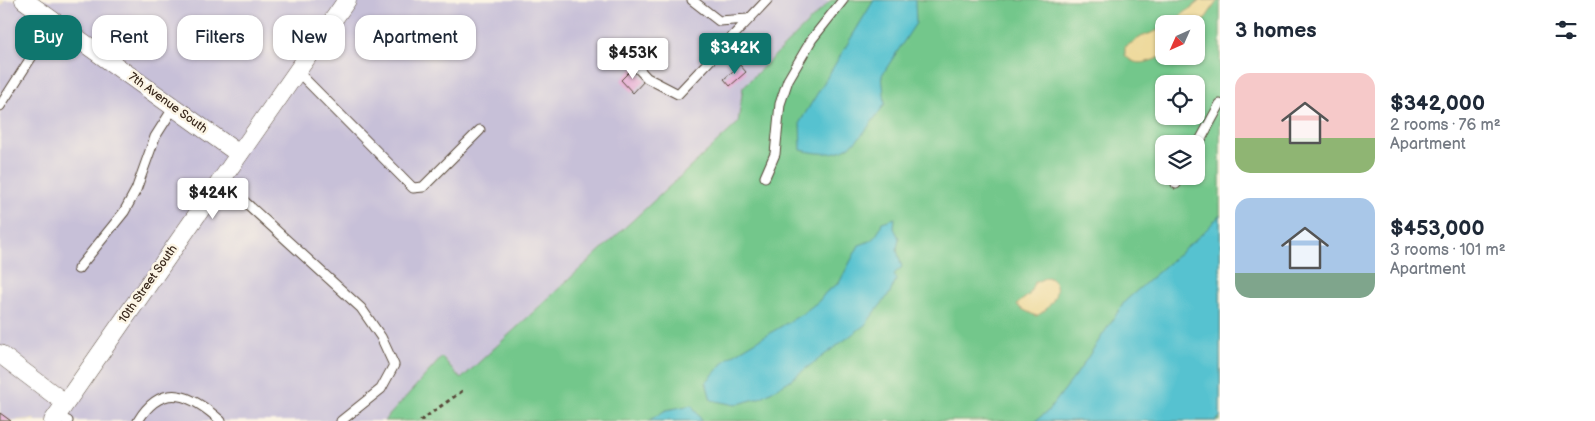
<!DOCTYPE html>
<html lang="en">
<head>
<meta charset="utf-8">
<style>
  :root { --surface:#fff; --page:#f2f2f3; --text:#1f2937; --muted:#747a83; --accent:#0f766e }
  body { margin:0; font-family:"Balsamiq Sans",sans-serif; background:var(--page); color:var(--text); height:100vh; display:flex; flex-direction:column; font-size:19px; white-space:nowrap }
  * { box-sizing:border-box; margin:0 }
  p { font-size:16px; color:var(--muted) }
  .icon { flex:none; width:28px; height:28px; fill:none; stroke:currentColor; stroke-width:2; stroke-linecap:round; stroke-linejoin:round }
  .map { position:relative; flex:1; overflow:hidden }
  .sheet { display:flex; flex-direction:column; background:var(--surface); width:375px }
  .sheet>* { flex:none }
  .guide { position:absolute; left:15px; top:15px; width:475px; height:45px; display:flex; gap:10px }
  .needle { width:32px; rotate:225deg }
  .controls { position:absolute; left:1155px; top:15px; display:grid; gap:10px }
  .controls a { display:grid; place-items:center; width:50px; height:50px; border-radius:10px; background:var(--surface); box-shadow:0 1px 4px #0004; font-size:25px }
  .price { position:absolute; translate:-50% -42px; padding:0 11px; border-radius:5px; background:#fff; color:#222; font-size:16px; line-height:32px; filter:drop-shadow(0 1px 2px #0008) }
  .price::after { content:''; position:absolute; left:50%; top:30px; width:15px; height:11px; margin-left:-8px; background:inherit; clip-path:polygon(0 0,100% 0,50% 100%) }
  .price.current { background:var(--accent); color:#fff }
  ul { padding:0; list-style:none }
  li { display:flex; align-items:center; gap:15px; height:125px; padding:0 15px }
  li span { display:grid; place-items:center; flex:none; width:140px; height:100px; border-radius:15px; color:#555 }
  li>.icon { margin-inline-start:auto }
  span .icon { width:60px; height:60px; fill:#fffc; stroke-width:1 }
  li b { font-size:21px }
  h2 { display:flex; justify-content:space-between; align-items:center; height:60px; padding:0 15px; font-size:21px }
  .chip { padding:0 18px; border-radius:15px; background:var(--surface); box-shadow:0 1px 4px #0004; font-size:18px; line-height:45px }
  .chip.current { background:var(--accent); color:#fff }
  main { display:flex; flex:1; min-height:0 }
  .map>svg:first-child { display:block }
  .industrial { fill:#c7c0d8 }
  .green { fill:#73c78b; stroke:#577854; fill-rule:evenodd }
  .sand { fill:#eeda9e; stroke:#94825e }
  .water { fill:#56c2d0; stroke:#487677 }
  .building { fill:#e3a4d3 }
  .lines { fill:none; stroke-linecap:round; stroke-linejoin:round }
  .service-casing { stroke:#554536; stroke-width:11 }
  .minor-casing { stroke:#554536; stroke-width:19 }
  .path { stroke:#554536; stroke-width:3; stroke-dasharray:4 4; stroke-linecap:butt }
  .service { stroke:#fff; stroke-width:9 }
  .minor { stroke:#fff; stroke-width:18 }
  .labels { text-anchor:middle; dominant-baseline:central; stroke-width:5; stroke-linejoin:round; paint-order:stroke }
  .street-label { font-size:12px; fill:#3b2a1e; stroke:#fcf5e5 }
</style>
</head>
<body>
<main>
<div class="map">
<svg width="1220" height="421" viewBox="0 0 1220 421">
  <rect width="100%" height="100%" fill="#fcf5e5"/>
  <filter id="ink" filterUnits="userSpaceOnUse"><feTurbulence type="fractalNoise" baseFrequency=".02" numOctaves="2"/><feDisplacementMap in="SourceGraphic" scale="10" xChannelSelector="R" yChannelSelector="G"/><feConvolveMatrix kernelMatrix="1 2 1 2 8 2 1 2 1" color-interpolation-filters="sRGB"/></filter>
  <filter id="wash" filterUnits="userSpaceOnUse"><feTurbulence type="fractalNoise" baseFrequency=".0096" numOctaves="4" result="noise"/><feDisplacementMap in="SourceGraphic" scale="20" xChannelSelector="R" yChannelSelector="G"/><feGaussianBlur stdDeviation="1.12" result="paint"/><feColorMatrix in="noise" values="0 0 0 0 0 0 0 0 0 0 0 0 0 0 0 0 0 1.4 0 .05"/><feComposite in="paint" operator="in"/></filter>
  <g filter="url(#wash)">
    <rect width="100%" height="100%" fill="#eae0bd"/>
    <path class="industrial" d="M 5,0 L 831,0 L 743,87 L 738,123 L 461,380 L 442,358 L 384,421 L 36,421 L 34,419 L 0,421 L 0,7 Z"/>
    <path class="green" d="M 831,0 L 1220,0 L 1220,421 L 384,421 L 442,357 L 461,379 L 738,123 L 743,87 ZM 1164,24 L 1196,24 L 1196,56 L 1164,56 ZM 1164,84 L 1196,84 L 1196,116 L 1164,116 ZM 1164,144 L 1196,144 L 1196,176 L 1164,176 Z"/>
    <g class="sand">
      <path d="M 1201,0 L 1218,0 L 1196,32 L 1196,24 L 1170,24 Z"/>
      <path d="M 1164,28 L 1164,56 C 1149,61 1137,69 1125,55 L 1125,47 L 1141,37 Z"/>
      <path d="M 1047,277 C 1068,285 1049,311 1036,316 L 1020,308 L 1017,304 L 1029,295 L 1034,283 Z"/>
    </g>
    <g class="water">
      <path d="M 874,0 L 915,0 L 916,23 L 882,75 L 885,104 C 858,140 850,162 801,150 L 800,122 Z"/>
      <path d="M 1220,215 L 1220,417 L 1216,421 L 1035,421 L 1048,411 L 1076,375 L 1125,301 L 1203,233 Z"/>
      <path d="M 895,218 L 894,228 L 899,238 L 897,250 L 902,267 L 894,274 L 896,280 L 890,293 L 865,325 L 789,381 L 762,397 L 735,405 L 711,400 L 706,382 L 728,358 L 802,314 L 819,301 L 826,292 L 839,283 L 859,245 C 873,241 878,236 882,222 Z"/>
      <path d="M 692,405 L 702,421 L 648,421 L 666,410 Z"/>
    </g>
    <g id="blocks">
      <g class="building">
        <path d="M 740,65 L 746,72 L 730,86 L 724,79 Z"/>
        <path d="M 633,68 L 645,80 L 633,93 L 621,80 Z"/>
        <path d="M 0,413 L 11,421 L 0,421 Z"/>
      </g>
    </g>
  </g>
  <g filter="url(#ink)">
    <use href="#blocks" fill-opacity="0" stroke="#554536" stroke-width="1"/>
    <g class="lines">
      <g class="service-casing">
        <g id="service">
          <path d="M 692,0 L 719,21 L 748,19"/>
          <path d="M 623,52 L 647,78 L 678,94 L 767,0"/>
          <path d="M 297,71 L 413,188 L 423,187 L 480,130"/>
          <path d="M 0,106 L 54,22"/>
          <path d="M 1196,148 L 1220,104"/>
          <path d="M 765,177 L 775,154 L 780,104 L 788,80 L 812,39 L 843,0"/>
          <path d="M 221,180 L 361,308 L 381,337 L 394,365 L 381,389 L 341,421"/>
          <path d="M 1176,184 L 1181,176"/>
          <path d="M 78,269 L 124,212 L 136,190 L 155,137 L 174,107"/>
          <path d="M 56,416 L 68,421"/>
          <path d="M 138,421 C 163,380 192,395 221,421"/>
        </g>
      </g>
      <g class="minor-casing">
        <g id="minor">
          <path d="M 24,0 L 239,154"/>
          <path d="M 0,354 L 65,403"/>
          <path d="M 53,421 L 347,0"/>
        </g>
      </g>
      <path class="path" d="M 420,421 L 465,389"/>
      <use href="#service" class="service"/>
      <use href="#minor" class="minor"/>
    </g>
  </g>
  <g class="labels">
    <g class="street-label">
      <text transform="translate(168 103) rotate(36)">7th Avenue South</text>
      <text transform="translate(148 284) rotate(-55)">10th Street South</text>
    </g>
  </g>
</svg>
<div class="controls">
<a><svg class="needle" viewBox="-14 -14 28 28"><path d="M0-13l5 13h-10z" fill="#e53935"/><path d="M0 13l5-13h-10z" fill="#747a83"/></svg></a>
<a><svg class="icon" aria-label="locate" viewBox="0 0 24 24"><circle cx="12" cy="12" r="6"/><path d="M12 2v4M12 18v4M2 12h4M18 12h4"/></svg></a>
<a><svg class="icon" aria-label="layers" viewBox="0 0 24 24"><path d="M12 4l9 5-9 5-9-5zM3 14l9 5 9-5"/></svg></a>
</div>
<b class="price current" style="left:735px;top:75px">$342K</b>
<b class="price" style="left:633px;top:80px">$453K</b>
<b class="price" style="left:213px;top:220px">$424K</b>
<div class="guide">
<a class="chip current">Buy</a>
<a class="chip">Rent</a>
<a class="chip">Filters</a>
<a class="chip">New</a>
<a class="chip">Apartment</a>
</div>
</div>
<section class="sheet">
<h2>3 homes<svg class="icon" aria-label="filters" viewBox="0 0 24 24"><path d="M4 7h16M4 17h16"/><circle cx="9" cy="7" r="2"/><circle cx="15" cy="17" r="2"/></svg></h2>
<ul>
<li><span style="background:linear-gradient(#f6c9c9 65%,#8fb573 0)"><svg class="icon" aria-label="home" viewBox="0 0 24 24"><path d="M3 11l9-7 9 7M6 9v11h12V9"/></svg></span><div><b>$342,000</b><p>2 rooms · 76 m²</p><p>Apartment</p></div></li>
<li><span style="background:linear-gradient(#a9c7e8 75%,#7fa58c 0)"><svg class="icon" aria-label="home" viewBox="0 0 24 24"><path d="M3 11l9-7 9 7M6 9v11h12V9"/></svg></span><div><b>$453,000</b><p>3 rooms · 101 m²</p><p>Apartment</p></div></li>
</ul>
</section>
</main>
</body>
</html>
